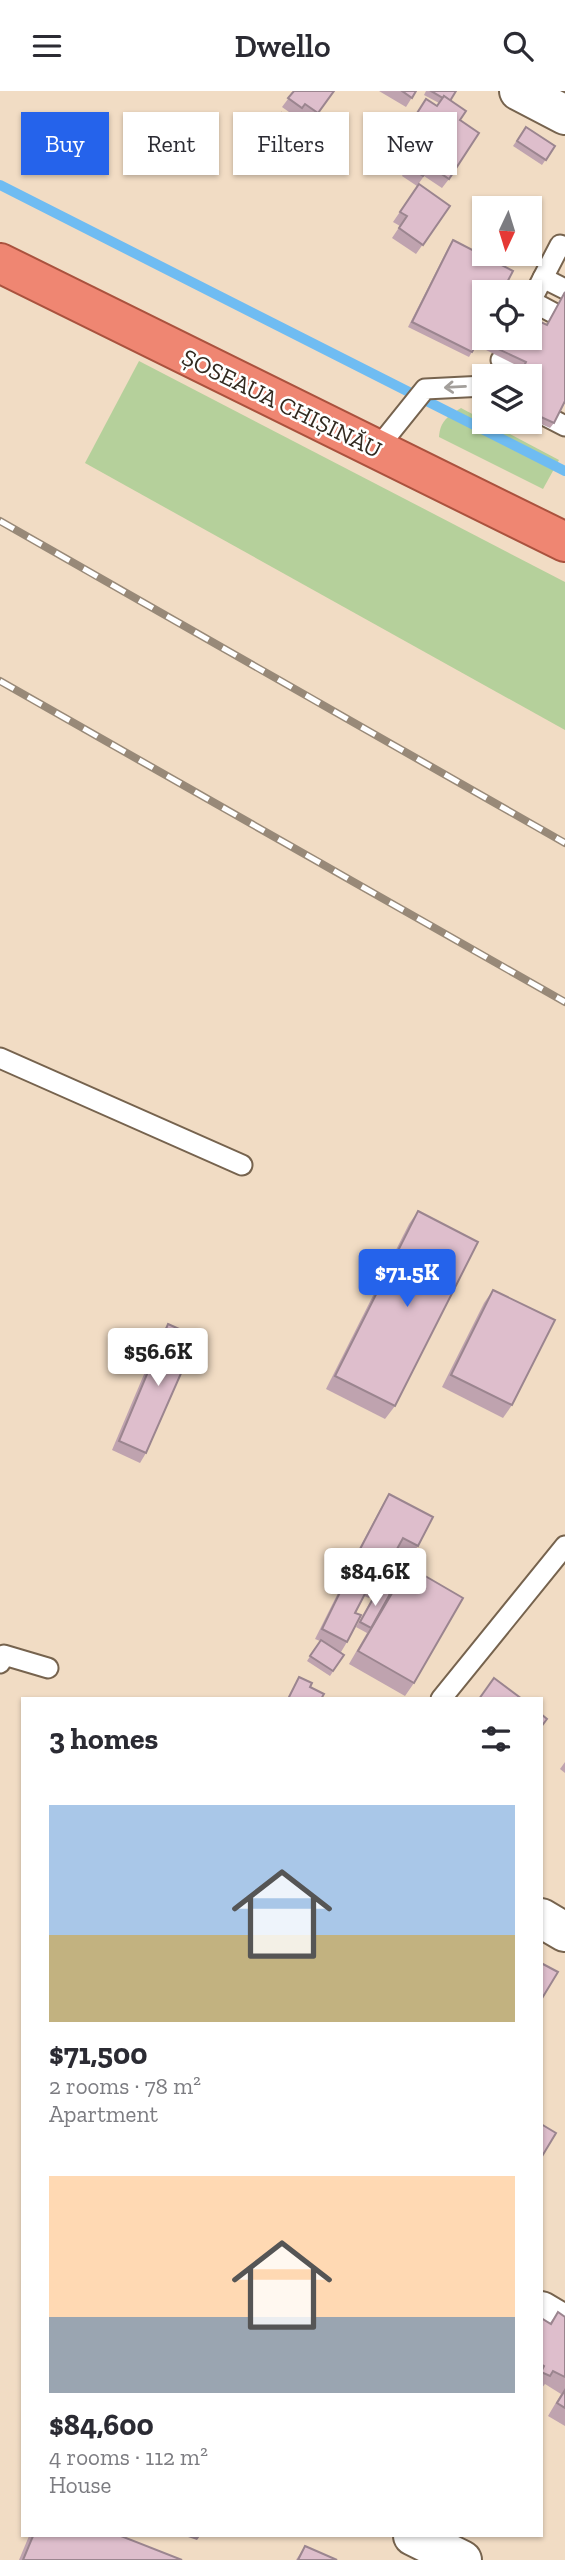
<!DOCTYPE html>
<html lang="en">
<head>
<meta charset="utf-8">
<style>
  :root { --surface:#fff; --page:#f2f2f3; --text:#2b2b33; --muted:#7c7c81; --accent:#2563eb }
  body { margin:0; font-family:"Zilla Slab",serif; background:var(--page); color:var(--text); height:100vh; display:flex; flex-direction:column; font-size:26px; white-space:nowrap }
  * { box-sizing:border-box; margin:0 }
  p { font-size:23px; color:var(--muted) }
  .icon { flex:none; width:38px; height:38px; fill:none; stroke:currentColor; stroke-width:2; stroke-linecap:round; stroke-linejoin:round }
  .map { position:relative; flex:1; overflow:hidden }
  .details { position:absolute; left:21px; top:1606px; width:522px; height:840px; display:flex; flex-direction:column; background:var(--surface); border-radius:0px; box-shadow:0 2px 5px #0004 }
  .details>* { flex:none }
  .hud { position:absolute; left:21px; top:21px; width:523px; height:63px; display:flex; gap:14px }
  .needle { width:46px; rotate:184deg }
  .fabs { position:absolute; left:472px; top:105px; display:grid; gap:14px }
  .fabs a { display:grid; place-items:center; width:70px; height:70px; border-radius:0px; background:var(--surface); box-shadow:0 2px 5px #0004; font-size:35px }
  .price { position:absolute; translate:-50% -60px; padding:0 16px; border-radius:7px; background:#fff; color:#222; font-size:23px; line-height:46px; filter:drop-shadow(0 2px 4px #0008) }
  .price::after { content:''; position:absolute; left:50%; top:42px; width:21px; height:16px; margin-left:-10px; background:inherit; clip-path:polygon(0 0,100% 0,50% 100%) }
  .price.current { background:var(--accent); color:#fff }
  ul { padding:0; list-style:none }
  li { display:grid; align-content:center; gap:14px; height:371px; padding:0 28px }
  li span { display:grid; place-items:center; height:217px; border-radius:0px; color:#555 }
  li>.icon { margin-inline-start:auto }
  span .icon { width:126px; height:126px; fill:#fffc; stroke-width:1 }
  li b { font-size:30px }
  h2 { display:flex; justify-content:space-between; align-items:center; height:84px; padding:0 28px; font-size:30px }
  .tag { padding:0 24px; border-radius:0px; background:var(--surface); box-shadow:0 2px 5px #0004; font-size:24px; line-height:63px }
  .tag.current { background:var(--accent); color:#fff }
  header { display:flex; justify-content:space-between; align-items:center; height:91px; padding:0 28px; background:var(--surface); font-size:32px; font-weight:600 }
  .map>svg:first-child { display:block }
  .green { fill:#b5d09b }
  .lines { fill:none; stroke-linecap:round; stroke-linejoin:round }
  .stream { stroke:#6fbcf2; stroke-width:10 }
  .service-casing { stroke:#76634e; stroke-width:23 }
  .minor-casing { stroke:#76634e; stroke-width:42 }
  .trunk-casing { stroke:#aa523e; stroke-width:42 }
  .service { stroke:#fff; stroke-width:19 }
  .minor { stroke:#fff; stroke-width:38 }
  .trunk { stroke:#ef8672; stroke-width:38 }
  .rail-casing { stroke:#988978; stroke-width:8 }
  .rail { stroke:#fff; stroke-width:5; stroke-dasharray:16; stroke-linecap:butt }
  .wall { fill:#bfa3af }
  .shaded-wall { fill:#9b858f }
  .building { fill:#debecc; stroke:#9b858f; stroke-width:2 }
  .oneway { stroke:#a39f9b }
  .labels { text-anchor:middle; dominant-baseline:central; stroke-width:5; stroke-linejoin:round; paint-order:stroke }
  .street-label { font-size:24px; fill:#322a20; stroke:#fff }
</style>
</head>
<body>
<header><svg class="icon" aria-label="menu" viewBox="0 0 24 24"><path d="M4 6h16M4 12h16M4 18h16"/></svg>Dwello<svg class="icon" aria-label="search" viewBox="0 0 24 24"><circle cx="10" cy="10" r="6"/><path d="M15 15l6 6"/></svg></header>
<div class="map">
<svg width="565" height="2469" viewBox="0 0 565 2469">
  <rect width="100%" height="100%" fill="#f1dcc4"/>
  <g class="green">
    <path d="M 139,270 L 565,491 L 565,639 L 85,372 Z"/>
    <path d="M 461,317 L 559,369 L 543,398 L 439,346 C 440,330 448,325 461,317 Z"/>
  </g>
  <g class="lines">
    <path class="stream" d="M 0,94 L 565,380"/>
    <g class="service-casing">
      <g id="service">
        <path d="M 543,187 L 565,198"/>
        <path d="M 531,210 L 565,228"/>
        <path d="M 530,212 L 560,154 L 565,156"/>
        <path d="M 501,269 L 565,301"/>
        <path d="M 530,317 L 565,335"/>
        <path d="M 376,359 L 425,298 L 485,295"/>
        <path d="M 0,967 L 242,1074"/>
        <path d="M 0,1572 L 4,1564 L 48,1577"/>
        <path d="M 441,1608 L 565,1455"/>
      </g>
    </g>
    <g class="minor-casing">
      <g id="minor">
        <path d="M 519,0 L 565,24"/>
        <path d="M 541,1827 L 565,1841"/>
        <path d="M 541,2220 L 565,2234"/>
        <path d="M 413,2445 L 462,2469"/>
      </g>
    </g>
    <g class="trunk-casing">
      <path id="trunk" d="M 0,172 L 565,451"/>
    </g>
    <use href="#service" class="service"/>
    <use href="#minor" class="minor"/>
    <use href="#trunk" class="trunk"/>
    <g class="rail-casing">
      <g id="rail">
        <path d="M 0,430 L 565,752"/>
        <path d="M 0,590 L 565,911"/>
      </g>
    </g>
    <use href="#rail" class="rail"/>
  </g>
  <g class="wall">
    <path d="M 294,0 L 334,0 L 311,32 L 298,23 L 296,26 L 282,16 Z"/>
    <path d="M 379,0 L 416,0 L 406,16 Z"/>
    <path d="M 426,0 L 456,0 L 450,10 L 460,29 L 449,88 L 442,97 L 424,85 L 417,95 L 402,85 L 404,81 L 387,70 L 420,18 L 437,15 L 439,12 L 424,4 Z"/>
    <path d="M 282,22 L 309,39 L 299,54 L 279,42 L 278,45 L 270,40 Z"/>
    <path d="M 201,28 L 210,35 L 182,77 L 173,71 Z"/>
    <path d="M 526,36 L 555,55 L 542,74 L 513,55 Z"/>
    <path d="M 419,93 L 450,115 L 416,163 L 392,147 L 400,135 L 393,131 Z"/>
    <path d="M 453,149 L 485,201 L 485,247 L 546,234 L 565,201 L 554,332 L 550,337 L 530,328 L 530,285 L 518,285 L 522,277 L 476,254 L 469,266 L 408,236 L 449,155 Z"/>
    <path d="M 418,1120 L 395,1315 L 385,1328 L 326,1298 L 409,1133 Z"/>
    <path d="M 493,1199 L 512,1314 L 503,1327 L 442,1296 L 484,1212 Z"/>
    <path d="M 168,1233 L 146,1362 L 140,1372 L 112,1359 L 161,1243 Z"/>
    <path d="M 389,1403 L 418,1455 L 411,1464 L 397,1457 L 375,1498 L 369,1507 L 364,1505 L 355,1522 L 347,1551 L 341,1561 L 344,1564 L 330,1585 L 307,1570 L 320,1550 L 315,1548 L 342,1494 L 340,1493 L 383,1413 Z"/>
    <path d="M 408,1475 L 414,1592 L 405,1605 L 349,1573 L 367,1542 L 356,1536 L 375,1502 L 379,1497 L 390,1503 Z"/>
    <path d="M 565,1671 L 565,1682 L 560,1678 Z"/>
    <path d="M 558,2221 L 565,2226 L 565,2335 L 548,2325 L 561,2303 L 545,2293 L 541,2298 L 541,2227 L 550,2232 Z"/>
    <path d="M 29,2445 L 121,2445 L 182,2469 L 19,2469 Z"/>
    <path d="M 305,2455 L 337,2469 L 296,2469 Z"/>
  </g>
  <path class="shaded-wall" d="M 185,2445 L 200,2445 L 197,2449 Z"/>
  <g class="building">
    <path d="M 294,0 L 334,0 L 318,22 L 305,13 L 302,17 L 288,7 Z"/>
    <path d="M 402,0 L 416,0 L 412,7 Z"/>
    <path d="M 431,0 L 456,0 L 450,10 L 444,5 L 443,7 Z"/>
    <path d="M 444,5 L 466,20 L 460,29 L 479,42 L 449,88 L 430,75 L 423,85 L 408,75 L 411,72 L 393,60 L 426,8 L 437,15 Z"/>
    <path d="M 282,22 L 309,39 L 303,49 L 283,37 L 281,39 L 274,35 Z"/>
    <path d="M 201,28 L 210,35 L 186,72 L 176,66 Z"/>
    <path d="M 526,36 L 555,55 L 546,69 L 517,50 Z"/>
    <path d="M 419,93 L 450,115 L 423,154 L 399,137 L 407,125 L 400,121 Z"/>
    <path d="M 453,149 L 513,180 L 502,201 L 485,201 L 485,247 L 530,247 L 530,226 L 547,234 L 565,201 L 565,310 L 554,332 L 530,321 L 530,285 L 519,285 L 526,271 L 479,249 L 472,261 L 412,231 Z"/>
    <path d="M 418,1120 L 478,1151 L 395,1315 L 335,1285 Z"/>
    <path d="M 493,1199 L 555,1229 L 512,1314 L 451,1284 Z"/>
    <path d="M 168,1233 L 197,1246 L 146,1362 L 119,1350 Z"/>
    <path d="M 389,1403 L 433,1426 L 418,1455 L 403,1447 L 375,1498 L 347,1483 Z"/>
    <path d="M 408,1475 L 463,1507 L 414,1592 L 358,1560 Z"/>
    <path d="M 347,1487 L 368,1497 L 355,1522 L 361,1524 L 347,1551 L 322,1538 Z"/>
    <path d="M 379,1497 L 390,1503 L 371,1537 L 360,1531 Z"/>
    <path d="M 321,1549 L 344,1564 L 333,1580 L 310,1565 Z"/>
    <path d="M 299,1586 L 312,1592 L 310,1596 L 324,1603 L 321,1608 L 288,1608 Z"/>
    <path d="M 494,1587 L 522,1608 L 479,1608 Z"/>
    <path d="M 541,1623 L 547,1628 L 541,1636 Z"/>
    <path d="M 541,1872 L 558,1881 L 541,1909 Z"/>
    <path d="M 541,2033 L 556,2042 L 541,2067 Z"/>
    <path d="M 558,2221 L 565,2226 L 565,2286 L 553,2280 L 550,2285 L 541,2281 L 544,2275 L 541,2273 L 541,2227 L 551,2233 Z"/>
    <path d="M 565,2299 L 565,2317 L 557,2312 Z"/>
    <path d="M 33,2445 L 121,2445 L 182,2469 L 23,2469 Z"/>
    <path d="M 305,2455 L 337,2469 L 298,2469 Z"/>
  </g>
  <defs><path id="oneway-shaft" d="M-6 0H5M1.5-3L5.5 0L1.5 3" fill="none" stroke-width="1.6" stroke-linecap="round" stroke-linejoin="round" transform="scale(1.75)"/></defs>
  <use class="oneway" href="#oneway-shaft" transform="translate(455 296) rotate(177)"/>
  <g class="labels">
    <g class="street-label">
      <text transform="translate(282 312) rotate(26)">ȘOSEAUA CHIȘINĂU</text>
    </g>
  </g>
</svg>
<div class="fabs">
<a><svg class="needle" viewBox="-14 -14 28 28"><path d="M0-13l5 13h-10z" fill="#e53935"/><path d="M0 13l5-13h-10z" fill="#7c7c81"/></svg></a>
<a><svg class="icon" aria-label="locate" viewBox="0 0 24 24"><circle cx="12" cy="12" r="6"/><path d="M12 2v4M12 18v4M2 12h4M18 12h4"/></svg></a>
<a><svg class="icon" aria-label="layers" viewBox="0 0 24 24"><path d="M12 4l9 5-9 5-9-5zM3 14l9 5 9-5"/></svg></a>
</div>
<b class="price current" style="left:407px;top:1218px">$71.5K</b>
<b class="price" style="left:158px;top:1297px">$56.6K</b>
<b class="price" style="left:375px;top:1517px">$84.6K</b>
<div class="hud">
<a class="tag current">Buy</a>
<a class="tag">Rent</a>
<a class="tag">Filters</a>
<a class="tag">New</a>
</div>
<section class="details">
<h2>3 homes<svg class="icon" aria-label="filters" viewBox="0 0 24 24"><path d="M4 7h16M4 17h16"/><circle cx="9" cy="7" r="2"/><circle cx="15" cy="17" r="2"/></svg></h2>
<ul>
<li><span style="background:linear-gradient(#a9c7e8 60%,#c2b280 0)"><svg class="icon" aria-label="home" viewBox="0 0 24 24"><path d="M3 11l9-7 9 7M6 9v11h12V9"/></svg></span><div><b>$71,500</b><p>2 rooms · 78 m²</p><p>Apartment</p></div></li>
<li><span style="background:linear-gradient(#ffd9b3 65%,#9aa5b1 0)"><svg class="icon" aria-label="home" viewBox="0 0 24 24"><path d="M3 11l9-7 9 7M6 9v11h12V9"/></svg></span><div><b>$84,600</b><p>4 rooms · 112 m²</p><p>House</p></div></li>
</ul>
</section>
</div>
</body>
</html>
